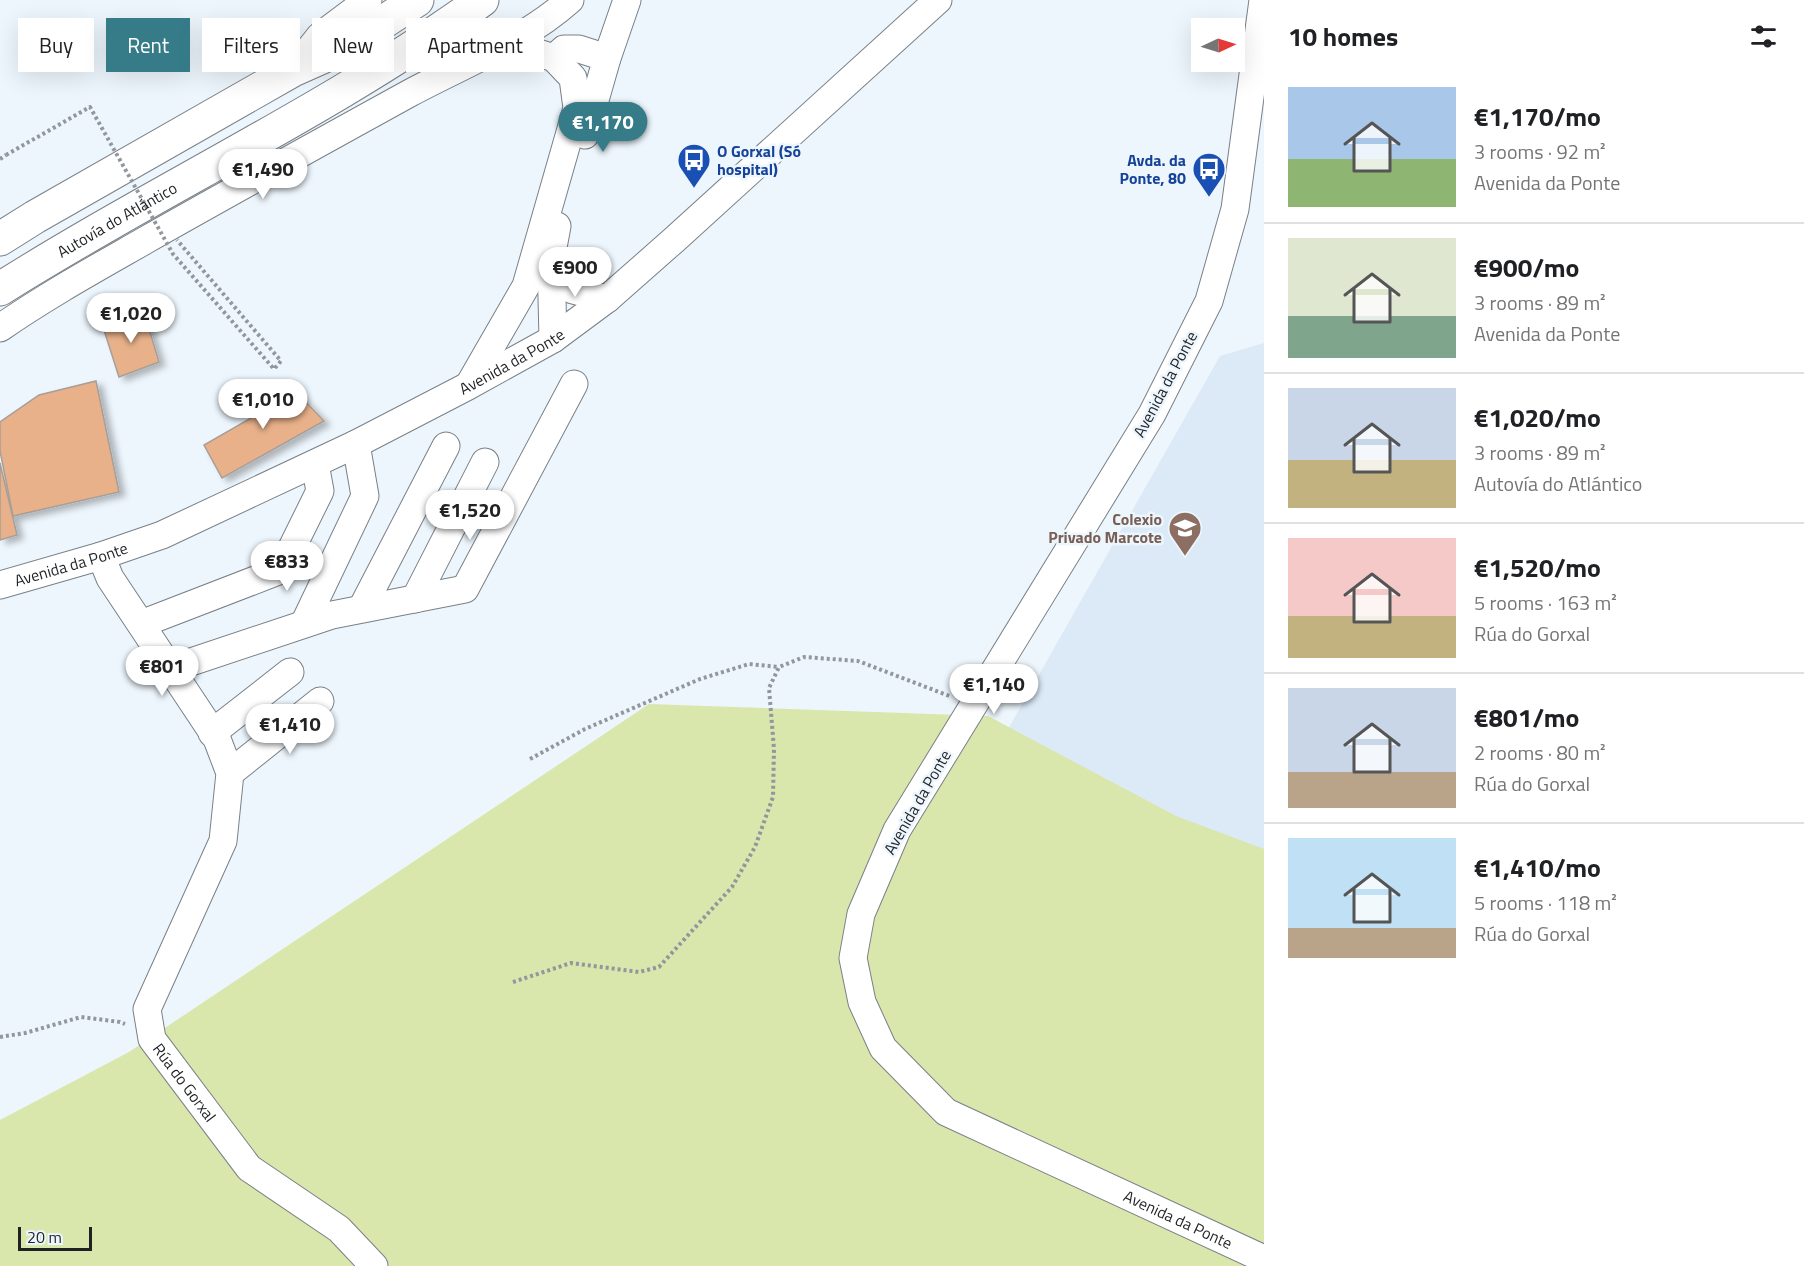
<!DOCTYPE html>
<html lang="en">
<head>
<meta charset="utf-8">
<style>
  :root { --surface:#fff; --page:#f2f2f2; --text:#202124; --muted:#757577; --line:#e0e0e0; --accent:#367c88 }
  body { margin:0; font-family:"Titillium Web",sans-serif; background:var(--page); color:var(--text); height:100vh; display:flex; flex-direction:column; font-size:22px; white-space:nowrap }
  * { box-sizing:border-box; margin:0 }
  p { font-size:20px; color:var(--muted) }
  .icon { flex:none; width:33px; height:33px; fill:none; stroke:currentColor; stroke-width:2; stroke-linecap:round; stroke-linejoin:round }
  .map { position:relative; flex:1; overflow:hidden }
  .sheet { display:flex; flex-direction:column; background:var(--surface); width:540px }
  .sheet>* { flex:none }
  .banner { position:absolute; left:18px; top:18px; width:570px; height:54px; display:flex; gap:12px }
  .needle { width:39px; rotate:86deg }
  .fabs { position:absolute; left:1191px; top:18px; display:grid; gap:12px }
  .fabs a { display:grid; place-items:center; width:54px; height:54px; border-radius:0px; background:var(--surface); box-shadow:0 6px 24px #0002; font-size:30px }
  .scale { position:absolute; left:18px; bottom:15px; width:74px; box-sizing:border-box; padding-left:6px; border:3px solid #1f2225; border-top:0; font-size:16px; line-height:21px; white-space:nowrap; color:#1f2225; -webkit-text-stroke:4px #edf6fd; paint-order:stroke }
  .price { position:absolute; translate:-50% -51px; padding:0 14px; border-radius:21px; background:#fff; color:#222; font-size:20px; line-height:39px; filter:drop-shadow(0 2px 3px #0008) }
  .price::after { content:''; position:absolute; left:50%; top:36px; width:18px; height:14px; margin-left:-9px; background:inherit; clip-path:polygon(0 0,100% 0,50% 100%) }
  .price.on { background:var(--accent); color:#fff }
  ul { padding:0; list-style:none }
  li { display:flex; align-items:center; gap:18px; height:150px; padding:0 24px }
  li+li { border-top:2px solid var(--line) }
  li span { display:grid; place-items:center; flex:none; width:168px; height:120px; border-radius:0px; color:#555 }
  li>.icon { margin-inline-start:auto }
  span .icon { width:72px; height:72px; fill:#fffc; stroke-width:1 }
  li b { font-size:26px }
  h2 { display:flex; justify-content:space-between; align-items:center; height:72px; padding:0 24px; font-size:26px }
  .tag { padding:0 21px; border-radius:0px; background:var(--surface); box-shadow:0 6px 24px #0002; font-size:21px; line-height:54px }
  .tag.on { background:var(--accent); color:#fff }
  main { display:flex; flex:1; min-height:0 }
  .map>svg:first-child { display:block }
  .built { fill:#dbeaf6 }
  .green { fill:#d9e6ac }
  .building { fill:#e8b18a; stroke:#a79e98; stroke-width:1.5; filter:url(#shadow) }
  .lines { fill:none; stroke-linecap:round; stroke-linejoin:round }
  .minor-casing { stroke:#798087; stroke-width:29 }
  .highway-casing { stroke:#798087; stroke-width:35 }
  .path { stroke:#91979d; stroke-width:4; stroke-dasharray:3 3; stroke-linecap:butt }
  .minor { stroke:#fff; stroke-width:27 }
  .highway { stroke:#fff; stroke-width:33 }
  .path-bridge { stroke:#91979d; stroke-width:4; stroke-dasharray:3 3; stroke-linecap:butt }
  .labels { text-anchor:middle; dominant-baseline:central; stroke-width:5; stroke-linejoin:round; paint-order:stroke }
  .transit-label { font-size:16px; font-weight:bold; fill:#164399; stroke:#edf6fd; text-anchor:start }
  .street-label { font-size:16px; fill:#1f2225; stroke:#edf6fd }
  .education-label { font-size:16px; font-weight:bold; fill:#785e54; stroke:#edf6fd; text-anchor:end }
</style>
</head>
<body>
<main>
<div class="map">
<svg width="1264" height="1266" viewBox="0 0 1264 1266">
  <defs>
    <filter id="shadow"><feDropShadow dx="6" dy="4" stdDeviation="3" flood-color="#0004"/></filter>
  </defs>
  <rect width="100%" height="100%" fill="#edf6fd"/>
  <path class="built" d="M 1264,343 L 1264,983 L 991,759 L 1220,356 Z"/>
  <path class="green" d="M 649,704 L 988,716 L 1176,816 L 1264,849 L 1264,1266 L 0,1266 L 0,1120 L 129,1052 Z"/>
  <g class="building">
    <path d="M 144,312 L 159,362 L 119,377 L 103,327 Z"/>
    <path d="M 96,381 L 119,492 L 13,516 L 0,451 L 0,422 L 39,395 Z"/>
    <path d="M 278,386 L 297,393 L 324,421 L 222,478 L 204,445 L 260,413 L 254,396 Z"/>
    <path d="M 0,463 L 17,535 L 0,540 Z"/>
  </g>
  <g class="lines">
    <g class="minor-casing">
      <g id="minor">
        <path id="s1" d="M 1263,0 L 1235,209 L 1209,301 L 1152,414 L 897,830 L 861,914 L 853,958 L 862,1002 L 883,1048 L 946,1112 L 1264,1259"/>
        <path d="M 554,58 L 564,49 L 579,49 L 607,58"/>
        <path d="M 293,70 L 320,36 L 368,0"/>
        <path d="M 585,135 L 607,58 L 627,0"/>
        <path d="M 557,226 L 551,258 L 573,290 L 607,299"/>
        <path d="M 551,258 L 553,339"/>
        <path d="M 0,328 C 46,296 95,269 144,241 C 232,191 321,142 410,93 C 464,64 524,41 570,0"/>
        <path d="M 469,385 L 526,286 L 577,108 L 573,78 L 554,58 L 507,43"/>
        <path id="s2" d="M 101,556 L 110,578 L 217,739 L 230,773 L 223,841 L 147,1009 L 152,1039 L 249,1168 L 339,1229 L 374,1266"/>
        <path id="s3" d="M 0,585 L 101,556 L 162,535 L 356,444 L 468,386 L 553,339 L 607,299 L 674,240 L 938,0"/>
        <path d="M 415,599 L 485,462"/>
        <path d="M 362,608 L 446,446"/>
        <path d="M 141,624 L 281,570 L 320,491 L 315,464"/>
        <path d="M 304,624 L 365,496 L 356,444"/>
        <path d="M 170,669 L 332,615 L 465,589 L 574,384"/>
        <path d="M 212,733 L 290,672"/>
        <path d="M 230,773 L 320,701"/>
      </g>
    </g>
    <g class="highway-casing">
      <g id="highway">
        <path d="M 0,239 L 35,217 L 293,70 L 347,46 L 417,0"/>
        <path id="s4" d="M 0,289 C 158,189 330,110 482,0"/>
      </g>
    </g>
    <g class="path">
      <path d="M 0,159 L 6,155"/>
      <path d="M 530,759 L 585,729 L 700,679 L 749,664 L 779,667"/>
      <path d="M 513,982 L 571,963 L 639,972 L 659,967 L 732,887 L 755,847 L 773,797 L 774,749 L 769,688 L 779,667 L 804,657 L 858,661 L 952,697"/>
      <path d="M 0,1037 L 25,1033 L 81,1017 L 120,1022 L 125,1024"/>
    </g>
    <use href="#minor" class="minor"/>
    <use href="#highway" class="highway"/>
    <path class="path-bridge" d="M 6,155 L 90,107 L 173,254 L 274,369 L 281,361 L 177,240"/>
  </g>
  <defs>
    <g id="bus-pin" transform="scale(1.725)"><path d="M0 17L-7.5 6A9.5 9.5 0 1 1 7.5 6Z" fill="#1a4fb4" stroke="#edf6fd"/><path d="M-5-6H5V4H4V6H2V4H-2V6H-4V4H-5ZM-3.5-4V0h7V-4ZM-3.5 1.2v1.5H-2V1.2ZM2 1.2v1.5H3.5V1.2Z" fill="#fff"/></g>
    <g id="school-pin" transform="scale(1.725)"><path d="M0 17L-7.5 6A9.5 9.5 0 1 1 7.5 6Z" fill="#8d6e63" stroke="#edf6fd"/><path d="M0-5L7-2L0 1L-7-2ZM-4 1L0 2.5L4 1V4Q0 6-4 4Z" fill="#fff"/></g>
  </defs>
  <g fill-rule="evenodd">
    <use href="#bus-pin" x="694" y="160"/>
    <use href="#bus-pin" x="1209" y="169"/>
    <use href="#school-pin" x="1185" y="528"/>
  </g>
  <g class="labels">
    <g class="transit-label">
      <text x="717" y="151">O Gorxal (Só<tspan x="717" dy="18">hospital)</tspan></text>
      <text x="1186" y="160" text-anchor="end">Avda. da<tspan x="1186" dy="18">Ponte, 80</tspan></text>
    </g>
    <g class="street-label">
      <text stroke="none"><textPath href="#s4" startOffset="136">Autovía do Atlántico</textPath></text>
      <text stroke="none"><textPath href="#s3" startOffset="560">Avenida da Ponte</textPath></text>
      <text transform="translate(1165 384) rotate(-62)">Avenida da Ponte</text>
      <text stroke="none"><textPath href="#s3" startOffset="74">Avenida da Ponte</textPath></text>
      <text transform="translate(917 802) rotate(-60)">Avenida da Ponte</text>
      <text stroke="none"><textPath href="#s2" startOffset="591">Rúa do Gorxal</textPath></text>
      <text stroke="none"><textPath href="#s1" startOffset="1498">Avenida da Ponte</textPath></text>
    </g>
    <g class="education-label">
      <text x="1162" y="519">Colexio<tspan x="1162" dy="18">Privado Marcote</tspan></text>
    </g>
  </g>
</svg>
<div class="fabs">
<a><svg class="needle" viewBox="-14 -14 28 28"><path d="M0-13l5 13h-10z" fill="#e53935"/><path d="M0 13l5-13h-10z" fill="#757577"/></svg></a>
</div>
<div class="scale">20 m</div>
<b class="price on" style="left:603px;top:153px">€1,170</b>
<b class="price" style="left:263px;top:200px">€1,490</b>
<b class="price" style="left:575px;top:298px">€900</b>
<b class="price" style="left:131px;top:344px">€1,020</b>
<b class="price" style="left:263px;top:430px">€1,010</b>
<b class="price" style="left:470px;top:541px">€1,520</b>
<b class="price" style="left:287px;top:592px">€833</b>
<b class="price" style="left:162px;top:697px">€801</b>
<b class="price" style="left:994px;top:715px">€1,140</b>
<b class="price" style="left:290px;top:755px">€1,410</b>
<div class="banner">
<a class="tag">Buy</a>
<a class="tag on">Rent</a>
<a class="tag">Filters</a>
<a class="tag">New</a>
<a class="tag">Apartment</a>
</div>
</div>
<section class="sheet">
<h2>10 homes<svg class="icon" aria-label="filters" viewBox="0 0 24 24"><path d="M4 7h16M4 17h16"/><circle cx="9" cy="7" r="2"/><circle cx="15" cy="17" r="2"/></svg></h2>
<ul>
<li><span style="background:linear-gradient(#a9c7e8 60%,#8fb573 0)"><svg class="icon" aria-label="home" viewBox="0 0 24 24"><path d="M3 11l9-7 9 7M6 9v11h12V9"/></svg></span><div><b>€1,170/mo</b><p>3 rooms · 92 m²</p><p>Avenida da Ponte</p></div></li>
<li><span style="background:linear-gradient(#dfe7d0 65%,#7fa58c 0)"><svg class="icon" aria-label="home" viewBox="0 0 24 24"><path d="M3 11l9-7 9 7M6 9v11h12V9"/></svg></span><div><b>€900/mo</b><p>3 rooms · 89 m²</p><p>Avenida da Ponte</p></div></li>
<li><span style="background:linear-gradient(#c9d6e8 60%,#c2b280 0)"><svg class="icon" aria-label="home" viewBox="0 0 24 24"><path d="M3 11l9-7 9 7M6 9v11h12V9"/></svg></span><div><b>€1,020/mo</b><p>3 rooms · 89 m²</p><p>Autovía do Atlántico</p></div></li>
<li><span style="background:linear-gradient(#f6c9c9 65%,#c2b280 0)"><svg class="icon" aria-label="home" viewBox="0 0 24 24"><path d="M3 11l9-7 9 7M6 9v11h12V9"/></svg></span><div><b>€1,520/mo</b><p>5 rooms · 163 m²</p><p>Rúa do Gorxal</p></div></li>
<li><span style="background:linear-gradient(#c9d6e8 70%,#b9a48a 0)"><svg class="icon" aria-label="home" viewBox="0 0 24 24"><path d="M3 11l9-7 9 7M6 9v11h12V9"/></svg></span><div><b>€801/mo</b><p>2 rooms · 80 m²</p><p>Rúa do Gorxal</p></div></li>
<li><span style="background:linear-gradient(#bfe0f5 75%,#b9a48a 0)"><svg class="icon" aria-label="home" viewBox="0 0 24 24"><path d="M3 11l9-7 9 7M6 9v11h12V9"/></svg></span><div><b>€1,410/mo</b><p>5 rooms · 118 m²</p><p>Rúa do Gorxal</p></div></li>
</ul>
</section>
</main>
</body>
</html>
